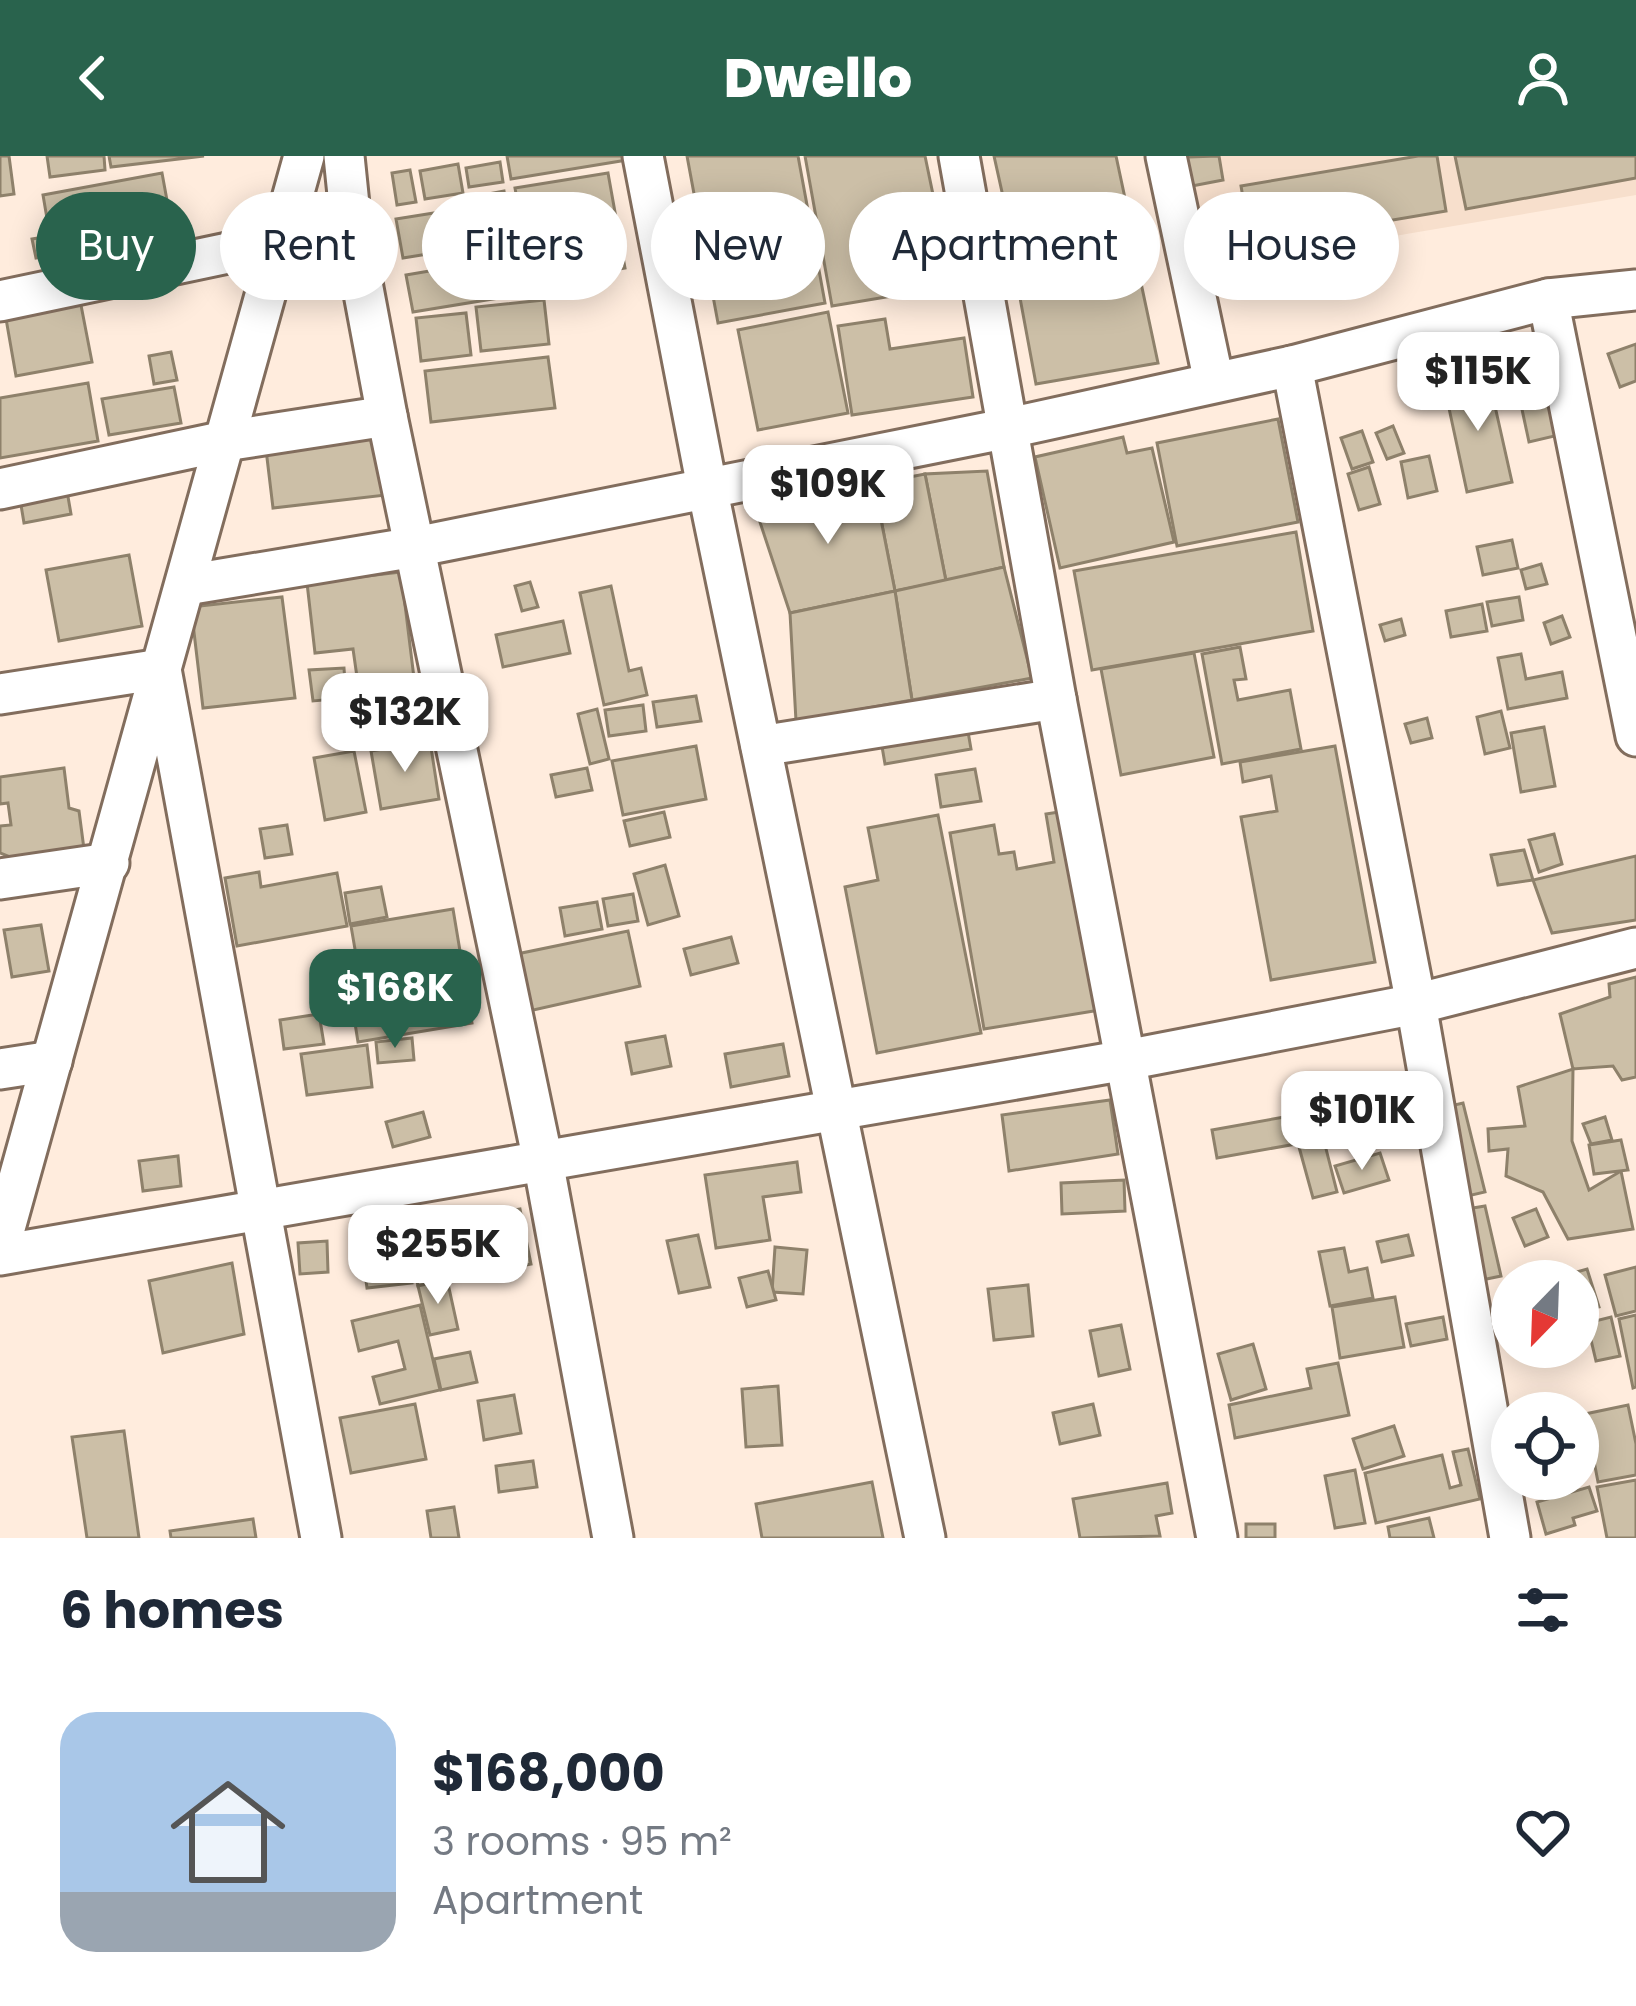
<!DOCTYPE html>
<html lang="en">
<head>
<meta charset="utf-8">
<style>
  :root { --surface:#fff; --page:#f6f6f7; --text:#1f2937; --muted:#747a83; --accent:#29634d }
  body { margin:0; font-family:Poppins,sans-serif; background:var(--page); color:var(--text); height:100vh; display:flex; flex-direction:column; font-size:45px; white-space:nowrap }
  * { box-sizing:border-box; margin:0 }
  p { font-size:39px; color:var(--muted) }
  .icon { flex:none; width:66px; height:66px; fill:none; stroke:currentColor; stroke-width:2; stroke-linecap:round; stroke-linejoin:round }
  .map { position:relative; height:1382px; overflow:hidden }
  .drawer { display:flex; flex-direction:column; background:var(--surface); flex:1 }
  .drawer>* { flex:none }
  .banner { position:absolute; left:36px; top:36px; width:1566px; height:108px; display:flex; gap:24px }
  .needle { width:78px; rotate:203deg }
  .tools { position:absolute; left:1491px; top:1104px; display:grid; gap:24px }
  .tools a { display:grid; place-items:center; width:108px; height:108px; border-radius:50%; background:var(--surface); box-shadow:0 6px 30px #0003; font-size:60px }
  .price { position:absolute; translate:-50% -102px; padding:0 27px; border-radius:24px; background:#fff; color:#222; font-size:39px; line-height:78px; filter:drop-shadow(0 3px 6px #0008) }
  .price::after { content:''; position:absolute; left:50%; top:72px; width:36px; height:27px; margin-left:-18px; background:inherit; clip-path:polygon(0 0,100% 0,50% 100%) }
  .price.selected { background:var(--accent); color:#fff }
  ul { padding:0; list-style:none }
  li { display:flex; align-items:center; gap:36px; height:300px; padding:0 60px }
  li span { display:grid; place-items:center; flex:none; width:336px; height:240px; border-radius:36px; color:#555 }
  li>.icon { margin-inline-start:auto }
  span .icon { width:144px; height:144px; fill:#fffc; stroke-width:1 }
  li b { font-size:51px }
  h2 { display:flex; justify-content:space-between; align-items:center; height:144px; padding:0 60px; font-size:51px }
  .tag { padding:0 42px; border-radius:54px; background:var(--surface); box-shadow:0 6px 30px #0003; font-size:42px; line-height:108px }
  .tag.selected { background:var(--accent); color:#fff }
  header { display:flex; justify-content:space-between; align-items:center; height:156px; padding:0 60px; background:var(--accent); color:#fff; font-size:54px; font-weight:800 }
  .map>svg:first-child { display:block }
  .built { fill:#f7dfcc }
  .building { fill:#ccbfa7; stroke:#8e816b; stroke-width:3 }
  .lines { fill:none; stroke-linecap:round; stroke-linejoin:round }
  .street-casing { stroke:#826d5d; stroke-width:45 }
  .street { stroke:#fff; stroke-width:39 }
</style>
</head>
<body>
<header><svg class="icon" aria-label="back" viewBox="0 0 24 24"><path d="M15 5l-7 7 7 7"/></svg>Dwello<svg class="icon" aria-label="person" viewBox="0 0 24 24"><circle cx="12" cy="8" r="4"/><path d="M4 21q1-7 8-7t8 7"/></svg></header>
<div class="map">
<svg width="1636" height="1382" viewBox="0 0 1636 1382">
  <rect width="100%" height="100%" fill="#ffecdd"/>
  <path class="built" d="M 1184,0 L 1636,0 L 1636,39 L 1206,112 Z"/>
  <g class="building">
    <path d="M 0,0 L 9,0 L 14,38 L 0,40 Z"/>
    <path d="M 47,0 L 104,0 L 105,14 L 50,21 Z"/>
    <path d="M 109,0 L 204,0 L 111,11 Z"/>
    <path d="M 507,0 L 626,0 L 627,4 L 511,23 Z"/>
    <path d="M 687,0 L 798,0 L 825,147 L 718,167 Z"/>
    <path d="M 805,0 L 925,0 L 952,130 L 832,150 Z"/>
    <path d="M 994,0 L 1116,0 L 1135,89 L 1109,95 L 1100,54 L 1010,72 Z"/>
    <path d="M 1219,0 L 1223,24 L 1192,30 L 1187,1 Z"/>
    <path d="M 1418,0 L 1437,0 L 1446,55 L 1251,88 L 1241,30 Z"/>
    <path d="M 1455,0 L 1636,0 L 1636,22 L 1466,53 Z"/>
    <path d="M 500,6 L 503,26 L 469,31 L 466,12 Z"/>
    <path d="M 458,8 L 463,37 L 425,43 L 420,15 Z"/>
    <path d="M 410,14 L 416,46 L 397,49 L 392,17 Z"/>
    <path d="M 162,17 L 173,77 L 36,102 L 32,83 L 50,80 L 43,39 Z"/>
    <path d="M 608,17 L 625,112 L 532,128 L 515,32 Z"/>
    <path d="M 504,35 L 509,67 L 483,72 L 478,40 Z"/>
    <path d="M 465,52 L 471,91 L 403,102 L 396,63 Z"/>
    <path d="M 1224,61 L 1228,87 L 1209,90 L 1205,64 Z"/>
    <path d="M 1134,94 L 1158,207 L 1036,228 L 1015,115 Z"/>
    <path d="M 517,100 L 523,138 L 413,156 L 406,119 Z"/>
    <path d="M 80,144 L 92,206 L 16,220 L 5,157 Z"/>
    <path d="M 544,144 L 549,188 L 481,195 L 476,151 Z"/>
    <path d="M 828,156 L 848,257 L 758,274 L 738,174 Z"/>
    <path d="M 466,157 L 471,199 L 421,205 L 416,162 Z"/>
    <path d="M 885,163 L 890,193 L 964,182 L 973,241 L 852,259 L 838,170 Z"/>
    <path d="M 1636,188 L 1636,225 L 1620,231 L 1608,198 Z"/>
    <path d="M 171,196 L 177,224 L 154,228 L 149,200 Z"/>
    <path d="M 548,201 L 555,252 L 431,266 L 425,215 Z"/>
    <path d="M 1488,219 L 1512,326 L 1467,336 L 1444,229 Z"/>
    <path d="M 88,227 L 98,285 L 0,302 L 0,242 Z"/>
    <path d="M 174,231 L 181,267 L 109,279 L 102,243 Z"/>
    <path d="M 1549,237 L 1559,279 L 1529,286 L 1520,244 Z"/>
    <path d="M 1278,263 L 1298,366 L 1177,390 L 1157,287 Z"/>
    <path d="M 1393,270 L 1404,297 L 1387,303 L 1376,277 Z"/>
    <path d="M 378,272 L 386,339 L 273,352 L 265,285 Z"/>
    <path d="M 1362,275 L 1373,306 L 1352,313 L 1341,282 Z"/>
    <path d="M 1123,281 L 1127,297 L 1152,292 L 1174,386 L 1060,412 L 1035,301 Z"/>
    <path d="M 1429,300 L 1437,335 L 1408,342 L 1401,306 Z"/>
    <path d="M 1369,311 L 1380,348 L 1359,354 L 1348,318 Z"/>
    <path d="M 987,315 L 1004,411 L 946,425 L 925,318 Z"/>
    <path d="M 925,318 L 946,425 L 895,435 L 874,328 Z"/>
    <path d="M 874,328 L 895,435 L 790,457 L 754,348 Z"/>
    <path d="M 67,335 L 71,358 L 24,367 L 20,343 Z"/>
    <path d="M 1296,376 L 1313,475 L 1092,514 L 1074,415 Z"/>
    <path d="M 1512,384 L 1518,412 L 1483,419 L 1477,391 Z"/>
    <path d="M 129,399 L 142,470 L 59,485 L 46,414 Z"/>
    <path d="M 1541,408 L 1547,428 L 1526,433 L 1521,414 Z"/>
    <path d="M 1004,411 L 1032,522 L 912,544 L 895,435 Z"/>
    <path d="M 401,416 L 414,522 L 358,528 L 353,493 L 315,497 L 307,427 Z"/>
    <path d="M 530,426 L 538,451 L 522,455 L 515,430 Z"/>
    <path d="M 611,430 L 629,515 L 641,512 L 647,539 L 604,549 L 580,437 Z"/>
    <path d="M 895,435 L 912,544 L 796,565 L 790,457 Z"/>
    <path d="M 282,441 L 295,542 L 203,552 L 191,451 Z"/>
    <path d="M 1519,441 L 1523,464 L 1492,470 L 1487,446 Z"/>
    <path d="M 1482,448 L 1487,475 L 1451,481 L 1446,455 Z"/>
    <path d="M 1562,460 L 1570,481 L 1551,488 L 1544,467 Z"/>
    <path d="M 1401,463 L 1405,479 L 1385,485 L 1380,469 Z"/>
    <path d="M 563,465 L 570,497 L 503,511 L 496,479 Z"/>
    <path d="M 1240,491 L 1246,523 L 1234,524 L 1238,544 L 1290,534 L 1301,593 L 1222,608 L 1202,498 Z"/>
    <path d="M 1194,497 L 1214,601 L 1121,619 L 1101,513 Z"/>
    <path d="M 1521,498 L 1526,523 L 1562,516 L 1567,542 L 1508,553 L 1498,502 Z"/>
    <path d="M 344,512 L 346,542 L 313,545 L 309,514 Z"/>
    <path d="M 696,540 L 701,565 L 657,571 L 653,546 Z"/>
    <path d="M 643,549 L 646,575 L 609,580 L 605,554 Z"/>
    <path d="M 597,553 L 609,603 L 590,608 L 578,558 Z"/>
    <path d="M 1501,555 L 1510,592 L 1485,598 L 1477,561 Z"/>
    <path d="M 1427,562 L 1432,582 L 1411,587 L 1405,568 Z"/>
    <path d="M 966,564 L 971,593 L 885,608 L 880,579 Z"/>
    <path d="M 1544,571 L 1555,630 L 1521,636 L 1511,577 Z"/>
    <path d="M 430,585 L 439,643 L 381,653 L 371,595 Z"/>
    <path d="M 696,590 L 706,643 L 623,659 L 612,605 Z"/>
    <path d="M 1335,590 L 1375,806 L 1271,824 L 1241,661 L 1277,655 L 1271,620 L 1243,626 L 1240,606 Z"/>
    <path d="M 354,595 L 366,656 L 325,664 L 314,602 Z"/>
    <path d="M 64,612 L 69,652 L 79,655 L 84,693 L 10,701 L 0,697 L 0,670 L 11,669 L 8,647 L 0,648 L 0,621 Z"/>
    <path d="M 587,612 L 592,634 L 556,641 L 551,619 Z"/>
    <path d="M 975,613 L 981,645 L 941,651 L 936,619 Z"/>
    <path d="M 1072,654 L 1106,853 L 984,873 L 950,677 L 994,669 L 999,698 L 1014,696 L 1017,713 L 1054,706 L 1046,658 Z"/>
    <path d="M 664,656 L 670,681 L 630,690 L 624,665 Z"/>
    <path d="M 938,659 L 981,877 L 877,897 L 845,731 L 878,724 L 868,672 Z"/>
    <path d="M 287,669 L 292,698 L 265,702 L 260,673 Z"/>
    <path d="M 1554,678 L 1562,708 L 1539,716 L 1529,684 Z"/>
    <path d="M 1524,694 L 1533,724 L 1498,729 L 1491,699 Z"/>
    <path d="M 1636,700 L 1636,764 L 1552,777 L 1533,724 Z"/>
    <path d="M 665,709 L 679,760 L 648,769 L 634,718 Z"/>
    <path d="M 259,716 L 261,731 L 337,717 L 347,770 L 237,790 L 225,722 Z"/>
    <path d="M 381,731 L 387,761 L 350,768 L 345,737 Z"/>
    <path d="M 633,738 L 638,765 L 608,770 L 603,743 Z"/>
    <path d="M 597,746 L 602,773 L 565,780 L 560,752 Z"/>
    <path d="M 453,753 L 472,867 L 358,886 L 350,836 L 362,834 L 351,770 Z"/>
    <path d="M 41,769 L 49,815 L 12,821 L 4,774 Z"/>
    <path d="M 628,775 L 640,830 L 529,855 L 517,798 Z"/>
    <path d="M 731,781 L 738,807 L 691,819 L 684,793 Z"/>
    <path d="M 1636,821 L 1636,921 L 1622,924 L 1613,910 L 1573,913 L 1560,858 L 1610,841 L 1609,828 Z"/>
    <path d="M 319,858 L 324,888 L 284,893 L 280,864 Z"/>
    <path d="M 665,880 L 671,910 L 632,918 L 626,887 Z"/>
    <path d="M 412,882 L 414,904 L 378,907 L 376,886 Z"/>
    <path d="M 783,888 L 789,920 L 731,931 L 725,898 Z"/>
    <path d="M 367,889 L 372,931 L 307,939 L 301,898 Z"/>
    <path d="M 1573,913 L 1572,985 L 1589,1034 L 1621,1015 L 1633,1073 L 1568,1083 L 1543,1036 L 1506,1020 L 1508,993 L 1489,995 L 1488,973 L 1525,970 L 1518,931 Z"/>
    <path d="M 1110,944 L 1118,998 L 1009,1015 L 1002,959 Z"/>
    <path d="M 1463,947 L 1485,1036 L 1459,1042 L 1437,953 Z"/>
    <path d="M 423,956 L 430,981 L 393,991 L 386,966 Z"/>
    <path d="M 1290,960 L 1296,988 L 1217,1002 L 1212,974 Z"/>
    <path d="M 1605,961 L 1612,984 L 1591,988 L 1583,968 Z"/>
    <path d="M 1621,984 L 1628,1014 L 1594,1018 L 1589,989 Z"/>
    <path d="M 1324,985 L 1337,1036 L 1313,1042 L 1299,991 Z"/>
    <path d="M 1380,997 L 1389,1024 L 1344,1037 L 1335,1010 Z"/>
    <path d="M 178,1000 L 181,1030 L 143,1035 L 139,1005 Z"/>
    <path d="M 797,1006 L 801,1036 L 763,1041 L 770,1084 L 716,1092 L 705,1019 Z"/>
    <path d="M 1124,1024 L 1125,1055 L 1062,1058 L 1061,1027 Z"/>
    <path d="M 1485,1050 L 1501,1120 L 1477,1125 L 1461,1054 Z"/>
    <path d="M 520,1053 L 531,1108 L 418,1130 L 407,1074 Z"/>
    <path d="M 1536,1053 L 1548,1081 L 1525,1090 L 1513,1062 Z"/>
    <path d="M 406,1074 L 412,1127 L 367,1132 L 360,1080 Z"/>
    <path d="M 698,1079 L 710,1131 L 679,1137 L 667,1085 Z"/>
    <path d="M 1408,1079 L 1413,1099 L 1382,1106 L 1377,1086 Z"/>
    <path d="M 327,1085 L 328,1116 L 300,1118 L 298,1087 Z"/>
    <path d="M 775,1091 L 807,1094 L 803,1138 L 772,1136 Z"/>
    <path d="M 1344,1092 L 1349,1116 L 1367,1112 L 1373,1142 L 1330,1150 L 1319,1096 Z"/>
    <path d="M 232,1107 L 244,1178 L 163,1197 L 149,1125 Z"/>
    <path d="M 1636,1111 L 1636,1155 L 1616,1160 L 1605,1119 Z"/>
    <path d="M 1587,1113 L 1599,1151 L 1578,1156 L 1578,1125 L 1545,1125 Z"/>
    <path d="M 768,1115 L 776,1144 L 747,1151 L 739,1122 Z"/>
    <path d="M 447,1123 L 458,1173 L 430,1179 L 418,1130 Z"/>
    <path d="M 1028,1129 L 1033,1180 L 994,1184 L 988,1133 Z"/>
    <path d="M 1395,1141 L 1404,1191 L 1340,1202 L 1332,1151 Z"/>
    <path d="M 420,1149 L 440,1234 L 380,1248 L 373,1221 L 405,1213 L 398,1185 L 359,1195 L 352,1165 Z"/>
    <path d="M 1636,1159 L 1636,1231 L 1633,1232 L 1619,1163 Z"/>
    <path d="M 1443,1161 L 1447,1183 L 1411,1190 L 1406,1168 Z"/>
    <path d="M 1611,1161 L 1620,1200 L 1596,1205 L 1587,1167 Z"/>
    <path d="M 1121,1169 L 1130,1213 L 1099,1220 L 1090,1175 Z"/>
    <path d="M 1253,1188 L 1266,1233 L 1231,1244 L 1218,1198 Z"/>
    <path d="M 470,1196 L 477,1226 L 441,1234 L 434,1203 Z"/>
    <path d="M 1338,1207 L 1349,1259 L 1235,1282 L 1229,1249 L 1311,1232 L 1307,1213 Z"/>
    <path d="M 778,1230 L 782,1289 L 746,1291 L 742,1233 Z"/>
    <path d="M 514,1239 L 521,1277 L 484,1284 L 478,1245 Z"/>
    <path d="M 415,1248 L 426,1303 L 351,1317 L 340,1262 Z"/>
    <path d="M 1093,1248 L 1100,1279 L 1060,1288 L 1053,1257 Z"/>
    <path d="M 1628,1249 L 1636,1288 L 1636,1319 L 1598,1326 L 1585,1258 Z"/>
    <path d="M 1394,1270 L 1404,1300 L 1363,1313 L 1353,1283 Z"/>
    <path d="M 124,1275 L 139,1382 L 87,1382 L 72,1281 Z"/>
    <path d="M 1468,1293 L 1480,1343 L 1376,1367 L 1365,1317 L 1442,1299 L 1450,1332 L 1461,1329 L 1453,1296 Z"/>
    <path d="M 533,1305 L 537,1331 L 499,1336 L 496,1310 Z"/>
    <path d="M 1355,1314 L 1365,1367 L 1335,1372 L 1325,1320 Z"/>
    <path d="M 1636,1324 L 1636,1382 L 1607,1382 L 1597,1331 Z"/>
    <path d="M 872,1326 L 883,1382 L 762,1382 L 756,1348 Z"/>
    <path d="M 1167,1327 L 1172,1357 L 1156,1360 L 1160,1380 L 1080,1382 L 1073,1343 Z"/>
    <path d="M 1589,1331 L 1597,1355 L 1573,1362 L 1575,1369 L 1546,1378 L 1537,1346 Z"/>
    <path d="M 454,1351 L 459,1382 L 431,1382 L 427,1355 Z"/>
    <path d="M 1429,1362 L 1434,1382 L 1390,1382 L 1388,1371 Z"/>
    <path d="M 253,1363 L 256,1382 L 171,1382 L 170,1375 Z"/>
    <rect x="1246" y="1368" width="29" height="14"/>
  </g>
  <g class="lines">
    <g class="street-casing">
      <g id="street">
        <path d="M 344,0 L 351,68 L 387,260 L 543,1005 L 613,1382"/>
        <path d="M 643,0 L 707,331 L 925,1382"/>
        <path d="M 959,0 L 1056,543 L 1217,1382"/>
        <path d="M 1166,0 L 1214,226"/>
        <path d="M 1548,143 L 1636,580"/>
        <path d="M 0,145 L 280,86 L 351,68"/>
        <path d="M 1292,210 L 1416,848 L 1510,1382"/>
        <path d="M 0,333 L 225,285 L 387,260"/>
        <path d="M 186,429 L 415,391 L 1009,272 L 1292,210 L 1548,143 L 1636,134"/>
        <path d="M 0,538 L 161,513 L 321,1382"/>
        <path d="M 761,590 L 1056,543"/>
        <path d="M 0,723 L 109,707"/>
        <path d="M 0,913 L 52,905"/>
        <path d="M 0,1090 L 304,0"/>
        <path d="M 0,1099 L 1126,904 L 1416,848 L 1636,792"/>
      </g>
    </g>
    <use href="#street" class="street"/>
  </g>
</svg>
<div class="tools">
<a><svg class="needle" viewBox="-14 -14 28 28"><path d="M0-13l5 13h-10z" fill="#e53935"/><path d="M0 13l5-13h-10z" fill="#747a83"/></svg></a>
<a><svg class="icon" aria-label="locate" viewBox="0 0 24 24"><circle cx="12" cy="12" r="6"/><path d="M12 2v4M12 18v4M2 12h4M18 12h4"/></svg></a>
</div>
<b class="price" style="left:1478px;top:278px">$115K</b>
<b class="price" style="left:828px;top:391px">$109K</b>
<b class="price" style="left:405px;top:619px">$132K</b>
<b class="price selected" style="left:395px;top:895px">$168K</b>
<b class="price" style="left:1362px;top:1017px">$101K</b>
<b class="price" style="left:438px;top:1151px">$255K</b>
<div class="banner">
<a class="tag selected">Buy</a>
<a class="tag">Rent</a>
<a class="tag">Filters</a>
<a class="tag">New</a>
<a class="tag">Apartment</a>
<a class="tag">House</a>
</div>
</div>
<section class="drawer">
<h2>6 homes<svg class="icon" aria-label="filters" viewBox="0 0 24 24"><path d="M4 7h16M4 17h16"/><circle cx="9" cy="7" r="2"/><circle cx="15" cy="17" r="2"/></svg></h2>
<ul>
<li><span style="background:linear-gradient(#a9c7e8 75%,#9aa5b1 0)"><svg class="icon" aria-label="home" viewBox="0 0 24 24"><path d="M3 11l9-7 9 7M6 9v11h12V9"/></svg></span><div><b>$168,000</b><p>3 rooms · 95 m²</p><p>Apartment</p></div><svg class="icon" aria-label="heart" viewBox="0 0 24 24"><path d="M12 20l-8-8c-3-5 5-10 8-4 3-6 11-1 8 4z"/></svg></li>
</ul>
</section>
</body>
</html>
